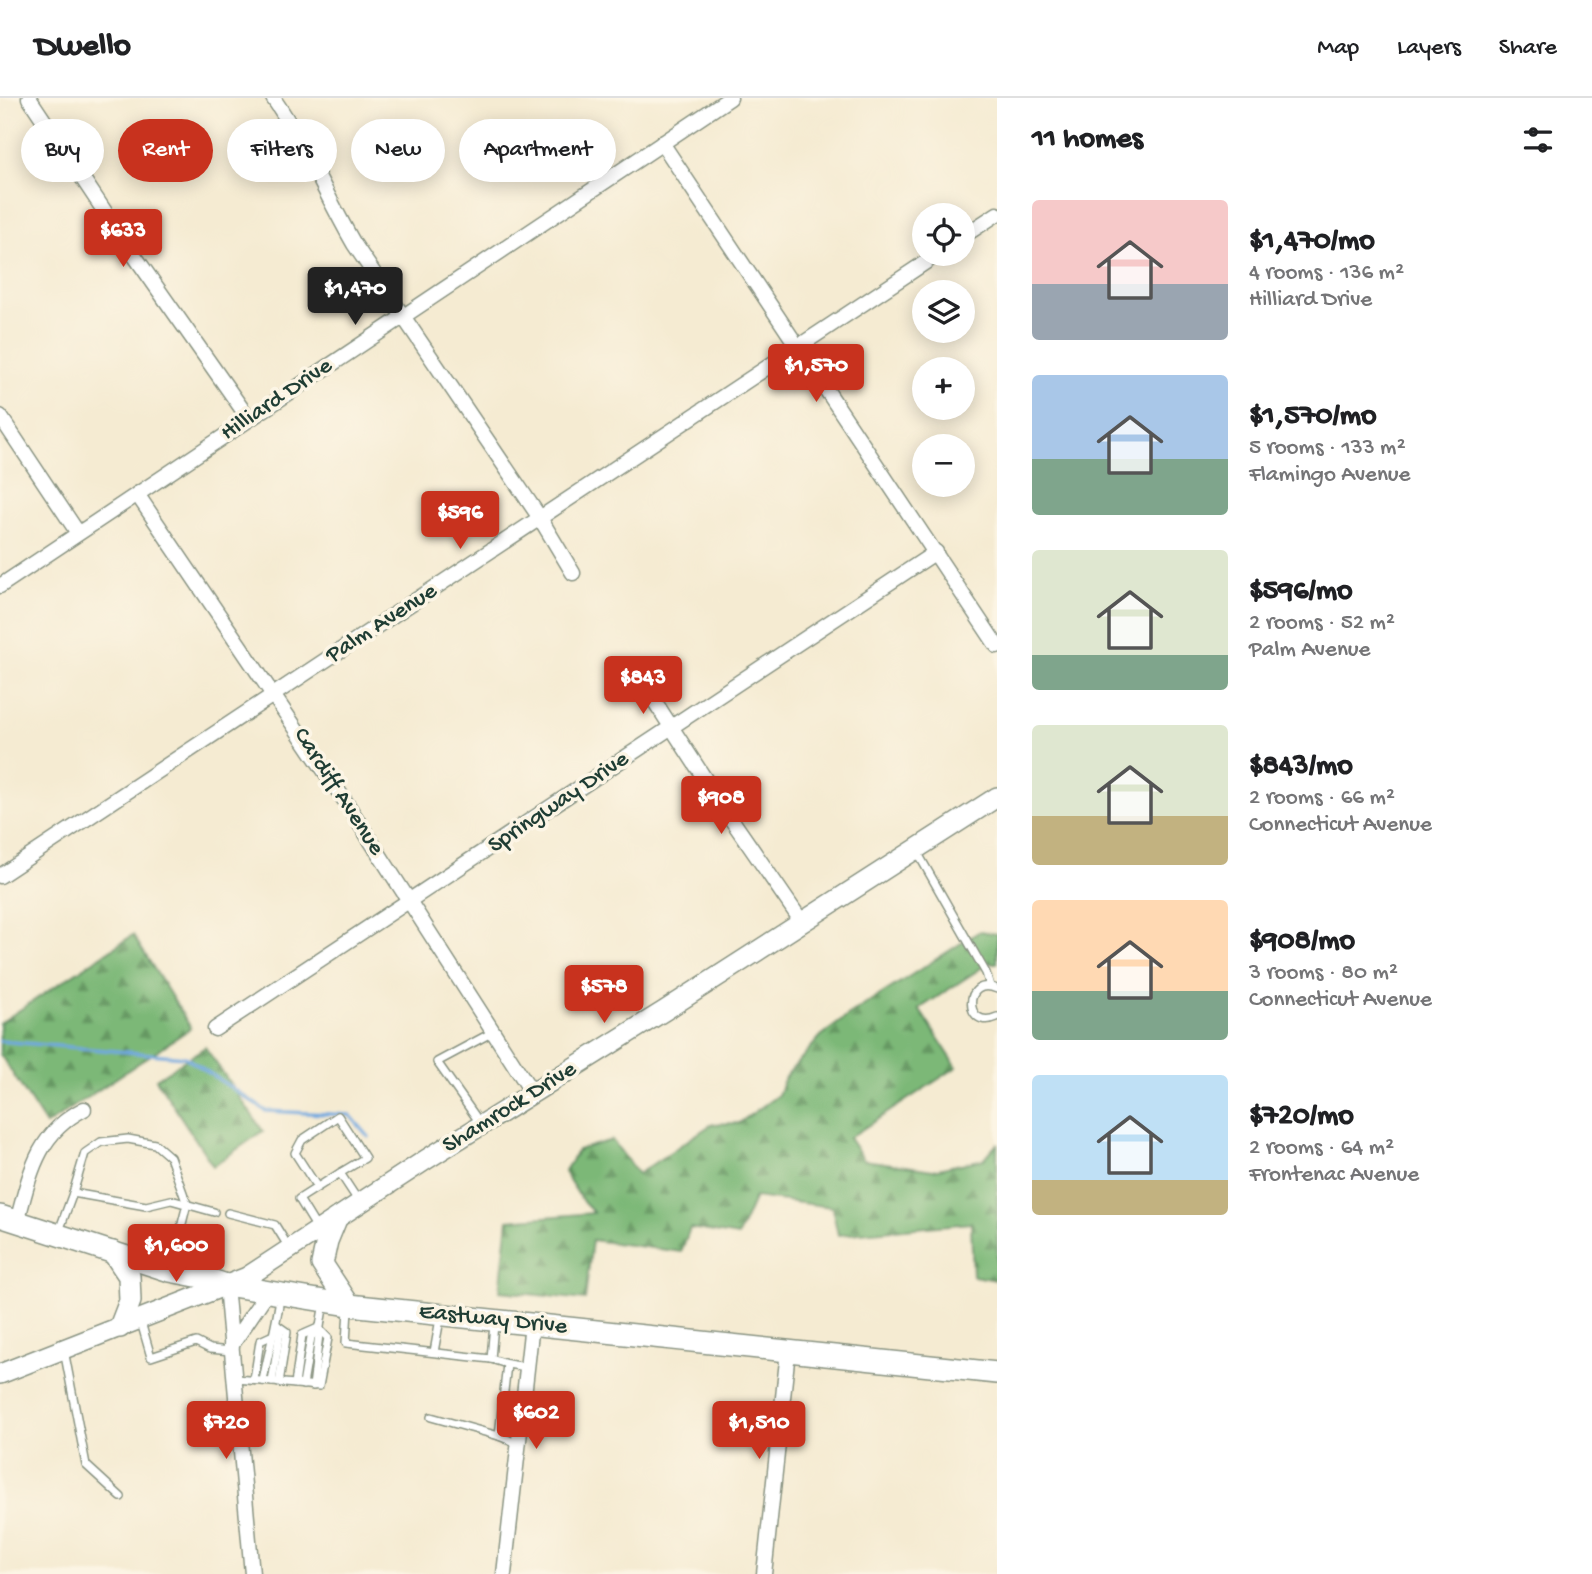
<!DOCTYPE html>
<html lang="en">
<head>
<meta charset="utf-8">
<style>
  :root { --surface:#fff; --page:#f2f2f2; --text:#202124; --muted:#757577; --line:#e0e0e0; --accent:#c8321e }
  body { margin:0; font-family:"Gochi Hand",sans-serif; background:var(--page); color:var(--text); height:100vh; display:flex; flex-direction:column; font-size:26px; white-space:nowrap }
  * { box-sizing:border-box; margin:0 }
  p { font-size:23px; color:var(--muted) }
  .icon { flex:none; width:38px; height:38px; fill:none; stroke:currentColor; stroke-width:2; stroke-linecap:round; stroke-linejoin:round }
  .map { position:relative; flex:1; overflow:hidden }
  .sheet { display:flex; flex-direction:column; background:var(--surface); width:595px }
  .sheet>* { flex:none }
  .top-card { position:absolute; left:21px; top:21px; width:665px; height:63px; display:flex; gap:14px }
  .tools { position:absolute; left:912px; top:105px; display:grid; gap:14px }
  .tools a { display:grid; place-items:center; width:63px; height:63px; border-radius:50%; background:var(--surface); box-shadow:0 4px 18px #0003; font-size:35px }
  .price { position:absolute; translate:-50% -60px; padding:0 16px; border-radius:7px; background:var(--accent); color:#fff; font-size:23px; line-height:46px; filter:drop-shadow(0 2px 4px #0008) }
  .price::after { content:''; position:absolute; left:50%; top:42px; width:21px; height:16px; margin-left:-10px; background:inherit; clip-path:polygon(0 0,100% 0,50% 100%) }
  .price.selected { background:#222; color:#fff }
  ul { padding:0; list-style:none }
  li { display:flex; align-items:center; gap:21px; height:175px; padding:0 35px }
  li span { display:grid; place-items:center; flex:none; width:196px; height:140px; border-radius:7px; color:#555 }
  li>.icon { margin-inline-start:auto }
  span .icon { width:84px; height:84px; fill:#fffc; stroke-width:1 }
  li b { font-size:30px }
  h2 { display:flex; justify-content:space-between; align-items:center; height:84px; padding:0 35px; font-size:30px }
  .chip { padding:0 24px; border-radius:32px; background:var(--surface); box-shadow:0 4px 18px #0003; font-size:24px; line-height:63px }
  .chip.selected { background:var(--accent); color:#fff }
  header { display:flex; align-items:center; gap:42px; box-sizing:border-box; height:98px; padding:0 35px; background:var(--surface); border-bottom:2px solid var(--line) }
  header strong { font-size:33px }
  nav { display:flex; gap:38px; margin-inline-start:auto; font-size:24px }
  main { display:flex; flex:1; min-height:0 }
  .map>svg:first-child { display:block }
  .forest { fill:url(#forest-firs); stroke:#4e7a56; stroke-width:2 }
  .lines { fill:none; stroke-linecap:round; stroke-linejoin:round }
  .stream { stroke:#70a8df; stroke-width:3.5 }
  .lane-casing { stroke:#8a9483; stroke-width:10 }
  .street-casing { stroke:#8a9483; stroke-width:17 }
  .secondary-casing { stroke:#8a9483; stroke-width:22 }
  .primary-casing { stroke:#8a9483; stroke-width:24 }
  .lane { stroke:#fff; stroke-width:7 }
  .street { stroke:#fff; stroke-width:14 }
  .secondary { stroke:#fff; stroke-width:19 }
  .primary { stroke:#fff; stroke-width:21 }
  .labels { text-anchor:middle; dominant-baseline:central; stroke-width:7; stroke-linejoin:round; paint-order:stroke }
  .street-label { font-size:24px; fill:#1f3d34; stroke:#fcf5e5 }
</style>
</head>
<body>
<header>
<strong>Dwello</strong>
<nav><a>Map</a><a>Layers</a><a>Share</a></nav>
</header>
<main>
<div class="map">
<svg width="997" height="1476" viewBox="0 0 997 1476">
  <defs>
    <pattern id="forest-firs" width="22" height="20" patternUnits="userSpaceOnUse" patternTransform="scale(1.75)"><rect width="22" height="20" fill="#7cb877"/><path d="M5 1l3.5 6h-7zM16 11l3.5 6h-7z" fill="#659762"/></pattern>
  </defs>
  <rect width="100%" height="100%" fill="#fcf5e5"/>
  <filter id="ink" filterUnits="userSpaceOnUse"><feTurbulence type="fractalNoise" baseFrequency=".0143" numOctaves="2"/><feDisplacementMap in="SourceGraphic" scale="14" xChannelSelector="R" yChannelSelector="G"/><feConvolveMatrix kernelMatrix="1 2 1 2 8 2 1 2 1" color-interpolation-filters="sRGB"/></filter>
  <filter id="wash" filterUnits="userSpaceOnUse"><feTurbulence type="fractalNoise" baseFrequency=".00686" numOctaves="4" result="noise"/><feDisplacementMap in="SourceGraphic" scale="28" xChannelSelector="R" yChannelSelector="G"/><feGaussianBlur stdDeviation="1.57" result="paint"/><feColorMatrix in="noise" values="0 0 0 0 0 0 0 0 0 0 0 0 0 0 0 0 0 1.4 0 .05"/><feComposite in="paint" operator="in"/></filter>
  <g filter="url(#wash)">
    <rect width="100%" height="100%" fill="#f5ebd2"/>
    <g class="forest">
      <path d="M 980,833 L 997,836 L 997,865 L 989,865 L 919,911 L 957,969 L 849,1040 L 864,1062 L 933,1072 L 984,1061 L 997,1046 L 997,1182 L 973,1178 L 971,1125 L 838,1137 L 832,1109 L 755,1099 L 738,1138 L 690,1130 L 681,1154 L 592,1142 L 585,1202 L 500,1193 L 508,1122 L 594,1115 L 584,1105 L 564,1074 L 578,1052 L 612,1042 L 638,1076 L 712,1026 L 739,1025 L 778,997 L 785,979 L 821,938 L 849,917 Z"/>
      <path d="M 133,837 L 191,930 L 46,1027 L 0,956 L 0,925 Z"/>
      <path d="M 205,949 L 263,1033 L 213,1068 L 156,981 Z"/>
    </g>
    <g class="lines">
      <path class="stream" d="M 0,943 L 185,959 L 266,1013 L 350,1017 L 369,1039"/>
    </g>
  </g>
  <g filter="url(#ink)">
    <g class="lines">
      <g class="lane-casing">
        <g id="lane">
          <path d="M 916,752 L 986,875 L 990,888"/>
          <path d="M 997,891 C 963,876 963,934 997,919"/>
          <path d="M 480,1025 L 437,964 L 493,934"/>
          <path d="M 317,1089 L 295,1055 L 302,1042 L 338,1018 L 365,1060 L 340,1075"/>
          <path d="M 73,1095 L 85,1055 L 101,1044 L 128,1041 L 155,1046 L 170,1059 L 187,1106 L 171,1169"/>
          <path d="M 228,1115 L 275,1127 L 288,1148"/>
          <path d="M 318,1132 L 299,1101 L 340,1075 L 359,1104"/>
          <path d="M 59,1133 L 73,1095 L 146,1108 L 171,1102 L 214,1114"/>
          <path d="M 348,1211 L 346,1245 L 491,1261 L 507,1266 L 527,1269"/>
          <path d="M 141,1224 L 151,1259 L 196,1244 L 210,1251 L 231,1253"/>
          <path d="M 277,1227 L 287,1234 L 279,1285"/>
          <path d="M 64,1252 L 86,1367 L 121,1399"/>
          <path d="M 434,1254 L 440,1221"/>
          <path d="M 491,1261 L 494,1226"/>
          <path d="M 236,1281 L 319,1288 L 328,1240 L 318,1230"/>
          <path d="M 254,1282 L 260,1243 L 271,1238"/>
          <path d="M 263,1283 C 268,1254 277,1227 280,1199"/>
          <path d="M 272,1284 L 280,1234 L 277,1227"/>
          <path d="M 295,1286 L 302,1237 L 318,1230"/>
          <path d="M 303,1287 L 311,1239 L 318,1231"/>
          <path d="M 313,1288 C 317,1260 318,1233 324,1206"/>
          <path d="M 431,1319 L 499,1338 L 507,1266"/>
          <path d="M 499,1338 L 519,1346"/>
        </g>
      </g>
      <g class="street-casing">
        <g id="street">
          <path d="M 29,0 L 127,147 L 249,321"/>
          <path d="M 273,0 C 305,46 326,98 354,146 L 540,420 L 573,475"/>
          <path d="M 662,45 L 997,548"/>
          <path d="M 962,139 L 997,116"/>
          <path d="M 0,318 L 78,435"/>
          <path d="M 137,396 L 347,706 L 533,996"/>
          <path d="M 0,488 L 730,0"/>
          <path d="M 644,587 L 725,712 L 802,824"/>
          <path d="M 0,778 L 938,156"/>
          <path d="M 215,931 L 936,454"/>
          <path d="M 17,1124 C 30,1076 37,1035 84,1011"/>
          <path d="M 226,1187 L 252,1476"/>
          <path d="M 231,1248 L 268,1193"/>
          <path d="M 504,1476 L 532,1226"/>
          <path d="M 764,1476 L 788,1253"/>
        </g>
      </g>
      <g class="secondary-casing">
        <path id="secondary" d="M 0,1276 L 247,1179 L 427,1061 L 664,913 L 997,699"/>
      </g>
      <g class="primary-casing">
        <g id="primary">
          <path d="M 0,1118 L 170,1173 L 206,1180 L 226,1187 L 349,1207 L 997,1275"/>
          <path d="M 336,1121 L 327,1143 L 322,1166 L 349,1207"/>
          <path d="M 113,1154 L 129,1178 L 130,1203 L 120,1229"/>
        </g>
      </g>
      <use href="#lane" class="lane"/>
      <use href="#street" class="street"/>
      <use href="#secondary" class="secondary"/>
      <use href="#primary" class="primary"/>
    </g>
  </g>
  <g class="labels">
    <g class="street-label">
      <text transform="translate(277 302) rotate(-34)">Hilliard Drive</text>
      <text transform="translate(382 526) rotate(-33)">Palm Avenue</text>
      <text transform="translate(338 694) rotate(57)">Cardiff Avenue</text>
      <text transform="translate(559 705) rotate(-34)">Springway Drive</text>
      <text transform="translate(510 1010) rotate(-32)">Shamrock Drive</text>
      <text transform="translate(493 1222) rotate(6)">Eastway Drive</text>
    </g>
  </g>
</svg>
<div class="tools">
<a><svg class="icon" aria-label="locate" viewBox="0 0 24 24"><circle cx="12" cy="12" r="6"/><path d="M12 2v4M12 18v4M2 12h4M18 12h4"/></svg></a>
<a><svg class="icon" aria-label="layers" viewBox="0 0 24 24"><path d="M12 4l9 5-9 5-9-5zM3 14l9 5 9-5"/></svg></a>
<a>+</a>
<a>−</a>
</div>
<b class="price" style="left:123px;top:171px">$633</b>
<b class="price selected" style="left:355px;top:229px">$1,470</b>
<b class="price" style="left:816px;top:306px">$1,570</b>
<b class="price" style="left:460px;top:453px">$596</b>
<b class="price" style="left:643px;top:618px">$843</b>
<b class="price" style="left:721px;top:738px">$908</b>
<b class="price" style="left:604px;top:927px">$578</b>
<b class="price" style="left:176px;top:1186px">$1,600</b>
<b class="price" style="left:536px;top:1353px">$602</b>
<b class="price" style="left:226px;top:1363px">$720</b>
<b class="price" style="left:759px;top:1363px">$1,510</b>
<div class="top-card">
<a class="chip">Buy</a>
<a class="chip selected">Rent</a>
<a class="chip">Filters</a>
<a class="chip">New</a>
<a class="chip">Apartment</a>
</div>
</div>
<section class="sheet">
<h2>11 homes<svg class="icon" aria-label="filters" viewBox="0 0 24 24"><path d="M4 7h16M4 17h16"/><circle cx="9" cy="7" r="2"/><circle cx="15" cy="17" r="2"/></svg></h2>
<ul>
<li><span style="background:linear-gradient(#f6c9c9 60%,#9aa5b1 0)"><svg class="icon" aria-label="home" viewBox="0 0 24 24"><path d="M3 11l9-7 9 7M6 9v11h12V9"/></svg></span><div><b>$1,470/mo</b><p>4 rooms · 136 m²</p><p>Hilliard Drive</p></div></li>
<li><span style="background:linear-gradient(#a9c7e8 60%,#7fa58c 0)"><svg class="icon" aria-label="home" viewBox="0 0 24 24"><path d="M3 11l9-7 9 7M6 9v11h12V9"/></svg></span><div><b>$1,570/mo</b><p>5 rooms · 133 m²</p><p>Flamingo Avenue</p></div></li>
<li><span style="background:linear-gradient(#dfe7d0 75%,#7fa58c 0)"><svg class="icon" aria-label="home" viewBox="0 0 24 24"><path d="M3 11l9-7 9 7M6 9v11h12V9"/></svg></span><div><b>$596/mo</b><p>2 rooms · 52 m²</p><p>Palm Avenue</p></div></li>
<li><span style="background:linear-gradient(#dfe7d0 65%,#c2b280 0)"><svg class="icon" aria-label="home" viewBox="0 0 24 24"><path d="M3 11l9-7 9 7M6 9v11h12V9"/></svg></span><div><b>$843/mo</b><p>2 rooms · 66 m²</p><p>Connecticut Avenue</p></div></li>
<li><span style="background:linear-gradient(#ffd9b3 65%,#7fa58c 0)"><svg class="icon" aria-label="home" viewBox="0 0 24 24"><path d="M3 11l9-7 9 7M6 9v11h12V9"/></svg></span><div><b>$908/mo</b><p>3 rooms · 80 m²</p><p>Connecticut Avenue</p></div></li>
<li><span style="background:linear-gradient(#bfe0f5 75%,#c2b280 0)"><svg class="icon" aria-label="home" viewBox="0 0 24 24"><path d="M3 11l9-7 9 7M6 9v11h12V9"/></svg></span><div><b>$720/mo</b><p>2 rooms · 64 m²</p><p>Frontenac Avenue</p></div></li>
</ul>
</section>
</main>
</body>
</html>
